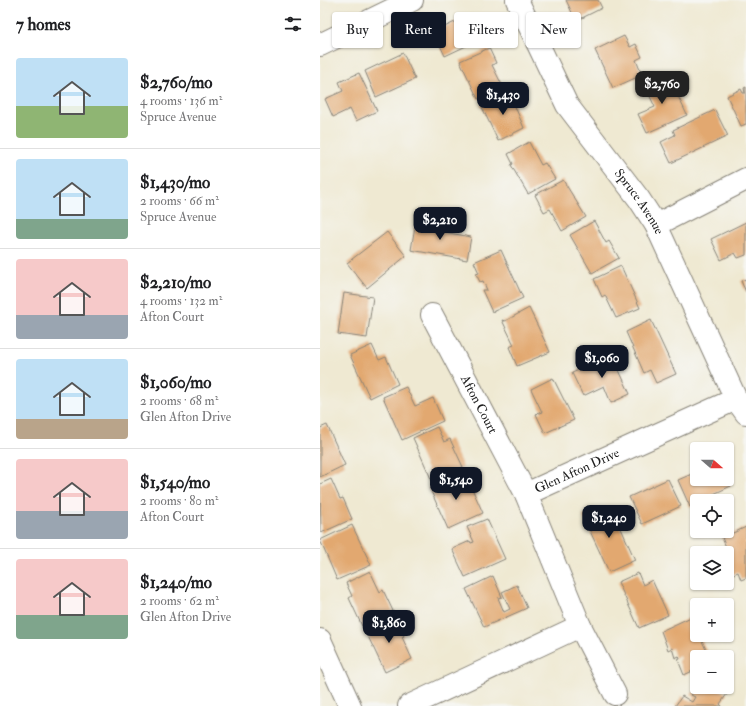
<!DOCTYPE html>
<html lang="en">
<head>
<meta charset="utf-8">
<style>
  :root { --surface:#fff; --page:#f6f6f6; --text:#202124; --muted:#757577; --line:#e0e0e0; --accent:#111827 }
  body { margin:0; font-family:"IM FELL Double Pica",serif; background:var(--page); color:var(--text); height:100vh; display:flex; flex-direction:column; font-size:15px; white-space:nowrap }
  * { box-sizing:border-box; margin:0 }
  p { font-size:13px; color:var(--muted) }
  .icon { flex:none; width:22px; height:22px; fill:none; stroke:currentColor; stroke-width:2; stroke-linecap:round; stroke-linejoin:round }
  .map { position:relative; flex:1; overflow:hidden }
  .details { display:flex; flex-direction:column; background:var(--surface); width:320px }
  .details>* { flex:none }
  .banner { position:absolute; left:12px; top:12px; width:354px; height:36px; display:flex; gap:8px }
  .needle { width:26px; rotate:110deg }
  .tools { position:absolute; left:370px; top:442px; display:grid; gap:8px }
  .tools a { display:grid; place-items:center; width:44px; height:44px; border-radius:4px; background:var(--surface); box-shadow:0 1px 3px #0004; font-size:20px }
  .price { position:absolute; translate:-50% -34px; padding:0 9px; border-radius:8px; background:var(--accent); color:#fff; font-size:13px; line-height:26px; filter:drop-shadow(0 1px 2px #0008) }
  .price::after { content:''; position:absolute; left:50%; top:24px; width:12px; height:9px; margin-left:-6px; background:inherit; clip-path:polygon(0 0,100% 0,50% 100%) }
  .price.on { background:#222; color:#fff }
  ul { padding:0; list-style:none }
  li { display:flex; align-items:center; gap:12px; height:100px; padding:0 16px }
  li+li { border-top:1px solid var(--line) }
  li span { display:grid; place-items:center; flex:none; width:112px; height:80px; border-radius:4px; color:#555 }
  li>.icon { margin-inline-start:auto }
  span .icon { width:48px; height:48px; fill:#fffc; stroke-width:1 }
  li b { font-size:17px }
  h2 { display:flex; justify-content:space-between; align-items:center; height:48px; padding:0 16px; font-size:17px }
  .chip { padding:0 14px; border-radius:4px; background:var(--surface); box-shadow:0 1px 3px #0004; font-size:14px; line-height:36px }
  .chip.on { background:var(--accent); color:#fff }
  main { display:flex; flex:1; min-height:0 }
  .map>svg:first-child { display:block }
  .building { fill:#e2a870 }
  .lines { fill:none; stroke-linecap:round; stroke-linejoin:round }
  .street-casing { stroke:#868277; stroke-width:24 }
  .secondary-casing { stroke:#868277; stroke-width:24 }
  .street { stroke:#fff; stroke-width:22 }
  .secondary { stroke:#fff; stroke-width:22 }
  .labels { text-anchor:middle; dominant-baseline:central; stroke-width:3.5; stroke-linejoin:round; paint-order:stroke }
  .street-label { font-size:13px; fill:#1c1c1c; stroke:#f6f6f2 }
</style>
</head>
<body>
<main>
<section class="details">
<h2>7 homes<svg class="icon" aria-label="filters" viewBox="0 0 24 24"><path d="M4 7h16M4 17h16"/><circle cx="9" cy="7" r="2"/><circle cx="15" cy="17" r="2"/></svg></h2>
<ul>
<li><span style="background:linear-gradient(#bfe0f5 60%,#8fb573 0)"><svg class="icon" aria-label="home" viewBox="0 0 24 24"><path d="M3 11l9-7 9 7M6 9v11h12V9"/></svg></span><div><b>$2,760/mo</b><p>4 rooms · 136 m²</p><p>Spruce Avenue</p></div></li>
<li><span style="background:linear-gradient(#bfe0f5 75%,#7fa58c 0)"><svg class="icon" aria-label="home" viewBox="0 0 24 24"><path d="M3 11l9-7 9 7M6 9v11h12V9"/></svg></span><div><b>$1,430/mo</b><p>2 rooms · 66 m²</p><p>Spruce Avenue</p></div></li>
<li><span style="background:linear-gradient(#f6c9c9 70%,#9aa5b1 0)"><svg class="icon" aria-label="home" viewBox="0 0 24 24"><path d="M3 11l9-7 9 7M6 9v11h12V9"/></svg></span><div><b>$2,210/mo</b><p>4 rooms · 132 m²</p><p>Afton Court</p></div></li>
<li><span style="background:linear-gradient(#bfe0f5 75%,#b9a48a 0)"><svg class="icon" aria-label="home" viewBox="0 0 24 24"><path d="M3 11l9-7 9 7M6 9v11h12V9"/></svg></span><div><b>$1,060/mo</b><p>2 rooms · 68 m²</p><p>Glen Afton Drive</p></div></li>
<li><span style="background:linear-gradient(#f6c9c9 65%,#9aa5b1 0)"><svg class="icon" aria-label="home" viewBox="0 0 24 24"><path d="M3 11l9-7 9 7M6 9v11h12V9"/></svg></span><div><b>$1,540/mo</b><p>2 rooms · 80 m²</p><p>Afton Court</p></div></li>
<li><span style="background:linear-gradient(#f6c9c9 70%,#7fa58c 0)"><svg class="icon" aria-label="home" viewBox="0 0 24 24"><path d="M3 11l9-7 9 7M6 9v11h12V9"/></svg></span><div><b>$1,240/mo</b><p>2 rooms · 62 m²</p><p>Glen Afton Drive</p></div></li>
</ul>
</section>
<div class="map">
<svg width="426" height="706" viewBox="0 0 426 706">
  <rect width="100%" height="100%" fill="#f6f6f2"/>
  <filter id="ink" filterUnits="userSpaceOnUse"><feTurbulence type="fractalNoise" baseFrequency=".025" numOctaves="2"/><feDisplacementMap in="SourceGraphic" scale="8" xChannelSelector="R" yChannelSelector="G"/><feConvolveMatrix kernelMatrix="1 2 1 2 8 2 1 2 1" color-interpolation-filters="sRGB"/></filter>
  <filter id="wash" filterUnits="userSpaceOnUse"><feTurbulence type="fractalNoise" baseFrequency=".012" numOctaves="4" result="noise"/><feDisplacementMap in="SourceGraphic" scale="16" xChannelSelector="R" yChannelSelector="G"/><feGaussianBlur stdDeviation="0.9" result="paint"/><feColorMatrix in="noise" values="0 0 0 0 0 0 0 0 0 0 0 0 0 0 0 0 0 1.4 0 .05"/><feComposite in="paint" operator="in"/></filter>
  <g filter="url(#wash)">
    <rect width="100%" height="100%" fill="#efe9d2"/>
    <g id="blocks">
      <g class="building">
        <path d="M 246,0 L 278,0 L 282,8 L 256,21 Z"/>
        <path d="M 154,18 L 163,38 L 125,56 L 114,32 L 139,20 L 141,24 Z"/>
        <path d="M 304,36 L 310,47 L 316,44 L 322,57 L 316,60 L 322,75 L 293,88 L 275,50 Z"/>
        <path d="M 169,48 L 176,63 L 172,65 L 183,87 L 158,99 L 140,61 Z"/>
        <path d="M 83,53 L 95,79 L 56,97 L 45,71 Z"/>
        <path d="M 39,73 L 57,111 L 36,121 L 30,109 L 13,117 L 5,99 L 23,91 L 19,82 Z"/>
        <path d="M 348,75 L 367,115 L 327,133 L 318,114 L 335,107 L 325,86 Z"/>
        <path d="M 426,87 L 426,124 L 421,126 L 407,96 L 421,89 L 423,93 L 425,93 L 424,88 Z"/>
        <path d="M 189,92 L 204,128 L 178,141 L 161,105 Z"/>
        <path d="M 395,110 L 408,136 L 351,163 L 341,142 L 355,135 L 353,130 Z"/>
        <path d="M 209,142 L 221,165 L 225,163 L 235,179 L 208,194 L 191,165 L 193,164 L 188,154 Z"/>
        <path d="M 243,180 L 266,217 L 242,231 L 230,209 L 224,212 L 215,195 Z"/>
        <path d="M 108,218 L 126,221 L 124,232 L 151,237 L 147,260 L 91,250 L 95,226 L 105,228 Z"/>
        <path d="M 274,221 L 286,243 L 289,241 L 299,258 L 272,273 L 250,235 Z"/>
        <path d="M 426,222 L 426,255 L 418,258 L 415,253 L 401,260 L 391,239 Z"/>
        <path d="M 67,232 L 86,256 L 47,288 L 27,263 Z"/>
        <path d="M 181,250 L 203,298 L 172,312 L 162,290 L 167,290 L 163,281 L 160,282 L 156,274 L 159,273 L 154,262 Z"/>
        <path d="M 301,266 L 320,308 L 296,318 L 285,295 L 282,297 L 274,279 Z"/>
        <path d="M 426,279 L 426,292 L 421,281 Z"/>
        <path d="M 24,293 L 53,297 L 47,338 L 18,334 Z"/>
        <path d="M 209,308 L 230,352 L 197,366 L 189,347 L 194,345 L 182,320 L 185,321 Z"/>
        <path d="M 331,320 L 356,374 L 336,383 L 330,370 L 324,373 L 306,332 Z"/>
        <path d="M 52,345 L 59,360 L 66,357 L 78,384 L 50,398 L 30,355 Z"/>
        <path d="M 292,355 L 310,394 L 291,403 L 284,386 L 263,396 L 252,373 Z"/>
        <path d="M 233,378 L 254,420 L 225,433 L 216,414 L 222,412 L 211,389 Z"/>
        <path d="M 86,387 L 95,406 L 113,398 L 123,421 L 82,440 L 63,397 Z"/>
        <path d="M 7,425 L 25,465 L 0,477 L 0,428 Z"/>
        <path d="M 117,427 L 124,442 L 130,439 L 143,467 L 112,481 L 93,438 Z"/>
        <path d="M 377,469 L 377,479 L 408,479 L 411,486 L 387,497 L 388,499 L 383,501 L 377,501 L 377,504 L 370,507 L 358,480 L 374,473 L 372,471 Z"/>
        <path d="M 145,473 L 163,513 L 128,529 L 110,489 Z"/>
        <path d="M 11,479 L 20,499 L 23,498 L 32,519 L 1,533 L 0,484 Z"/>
        <path d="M 348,479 L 361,506 L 322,524 L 309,497 Z"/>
        <path d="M 284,507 L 290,520 L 296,517 L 315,560 L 289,572 L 263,516 Z"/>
        <path d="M 167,519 L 185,559 L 145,577 L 132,549 L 150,541 L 151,543 L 154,542 L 147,527 Z"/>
        <path d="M 32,525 L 51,565 L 17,580 L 0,540 Z"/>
        <path d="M 426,527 L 426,578 L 421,580 L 418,572 L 407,577 L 407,558 L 410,556 L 402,538 Z"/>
        <path d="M 50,571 L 60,592 L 63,590 L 73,611 L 42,626 L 29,598 L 32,596 L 26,583 Z"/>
        <path d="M 318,573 L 323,585 L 332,580 L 348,615 L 319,628 L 298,582 Z"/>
        <path d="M 173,576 L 182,597 L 178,598 L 184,612 L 190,609 L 182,592 L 197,585 L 207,608 L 164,627 L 146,589 Z"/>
        <path d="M 75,617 L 84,636 L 82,637 L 92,659 L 65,672 L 45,630 Z"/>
        <path d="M 371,617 L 377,629 L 377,635 L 385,635 L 382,641 L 389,656 L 377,657 L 377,669 L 364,675 L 358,660 L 360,659 L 359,656 L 355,658 L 352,648 L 348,650 L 341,631 Z"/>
        <path d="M 376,687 L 396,687 L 407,694 L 400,704 L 402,706 L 355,706 L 362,696 L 372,702 L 375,697 L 371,695 Z"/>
      </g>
    </g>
  </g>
  <g filter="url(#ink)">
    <use href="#blocks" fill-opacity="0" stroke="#868277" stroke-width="1"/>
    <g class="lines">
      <g class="street-casing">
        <g id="street">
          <path d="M 0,45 L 92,0"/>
          <path d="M 336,225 L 426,179"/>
          <path id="s1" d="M 112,315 L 206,494 L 260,626 L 295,694"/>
          <path id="s2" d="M 206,494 L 416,399"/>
          <path d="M 0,640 L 30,706"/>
          <path d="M 89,706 L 260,626"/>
        </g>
      </g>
      <g class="secondary-casing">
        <g id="secondary">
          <path id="s3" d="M 197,0 L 247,105 L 319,199 L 336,225 L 416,399 L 426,413"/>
        </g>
      </g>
      <use href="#street" class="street"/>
      <use href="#secondary" class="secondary"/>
    </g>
  </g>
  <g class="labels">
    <g class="street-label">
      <text stroke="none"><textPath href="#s3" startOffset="237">Spruce Avenue</textPath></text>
      <text stroke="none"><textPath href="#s1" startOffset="101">Afton Court</textPath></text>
      <text stroke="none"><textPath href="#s2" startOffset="56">Glen Afton Drive</textPath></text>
    </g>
  </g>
</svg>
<div class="tools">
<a><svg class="needle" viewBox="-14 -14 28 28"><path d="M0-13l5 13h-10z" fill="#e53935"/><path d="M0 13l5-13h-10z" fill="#757577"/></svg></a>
<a><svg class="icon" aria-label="locate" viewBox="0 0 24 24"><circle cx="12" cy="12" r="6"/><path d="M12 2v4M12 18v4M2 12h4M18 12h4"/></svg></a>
<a><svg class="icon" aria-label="layers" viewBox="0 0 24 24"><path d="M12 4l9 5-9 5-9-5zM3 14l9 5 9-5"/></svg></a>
<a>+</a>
<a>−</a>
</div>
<b class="price on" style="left:342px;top:105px">$2,760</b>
<b class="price" style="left:183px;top:116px">$1,430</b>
<b class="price" style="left:120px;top:241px">$2,210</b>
<b class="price" style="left:282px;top:379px">$1,060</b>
<b class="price" style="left:136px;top:501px">$1,540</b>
<b class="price" style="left:289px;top:539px">$1,240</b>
<b class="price" style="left:69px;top:644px">$1,860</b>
<div class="banner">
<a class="chip">Buy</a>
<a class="chip on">Rent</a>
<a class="chip">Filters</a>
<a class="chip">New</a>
</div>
</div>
</main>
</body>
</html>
